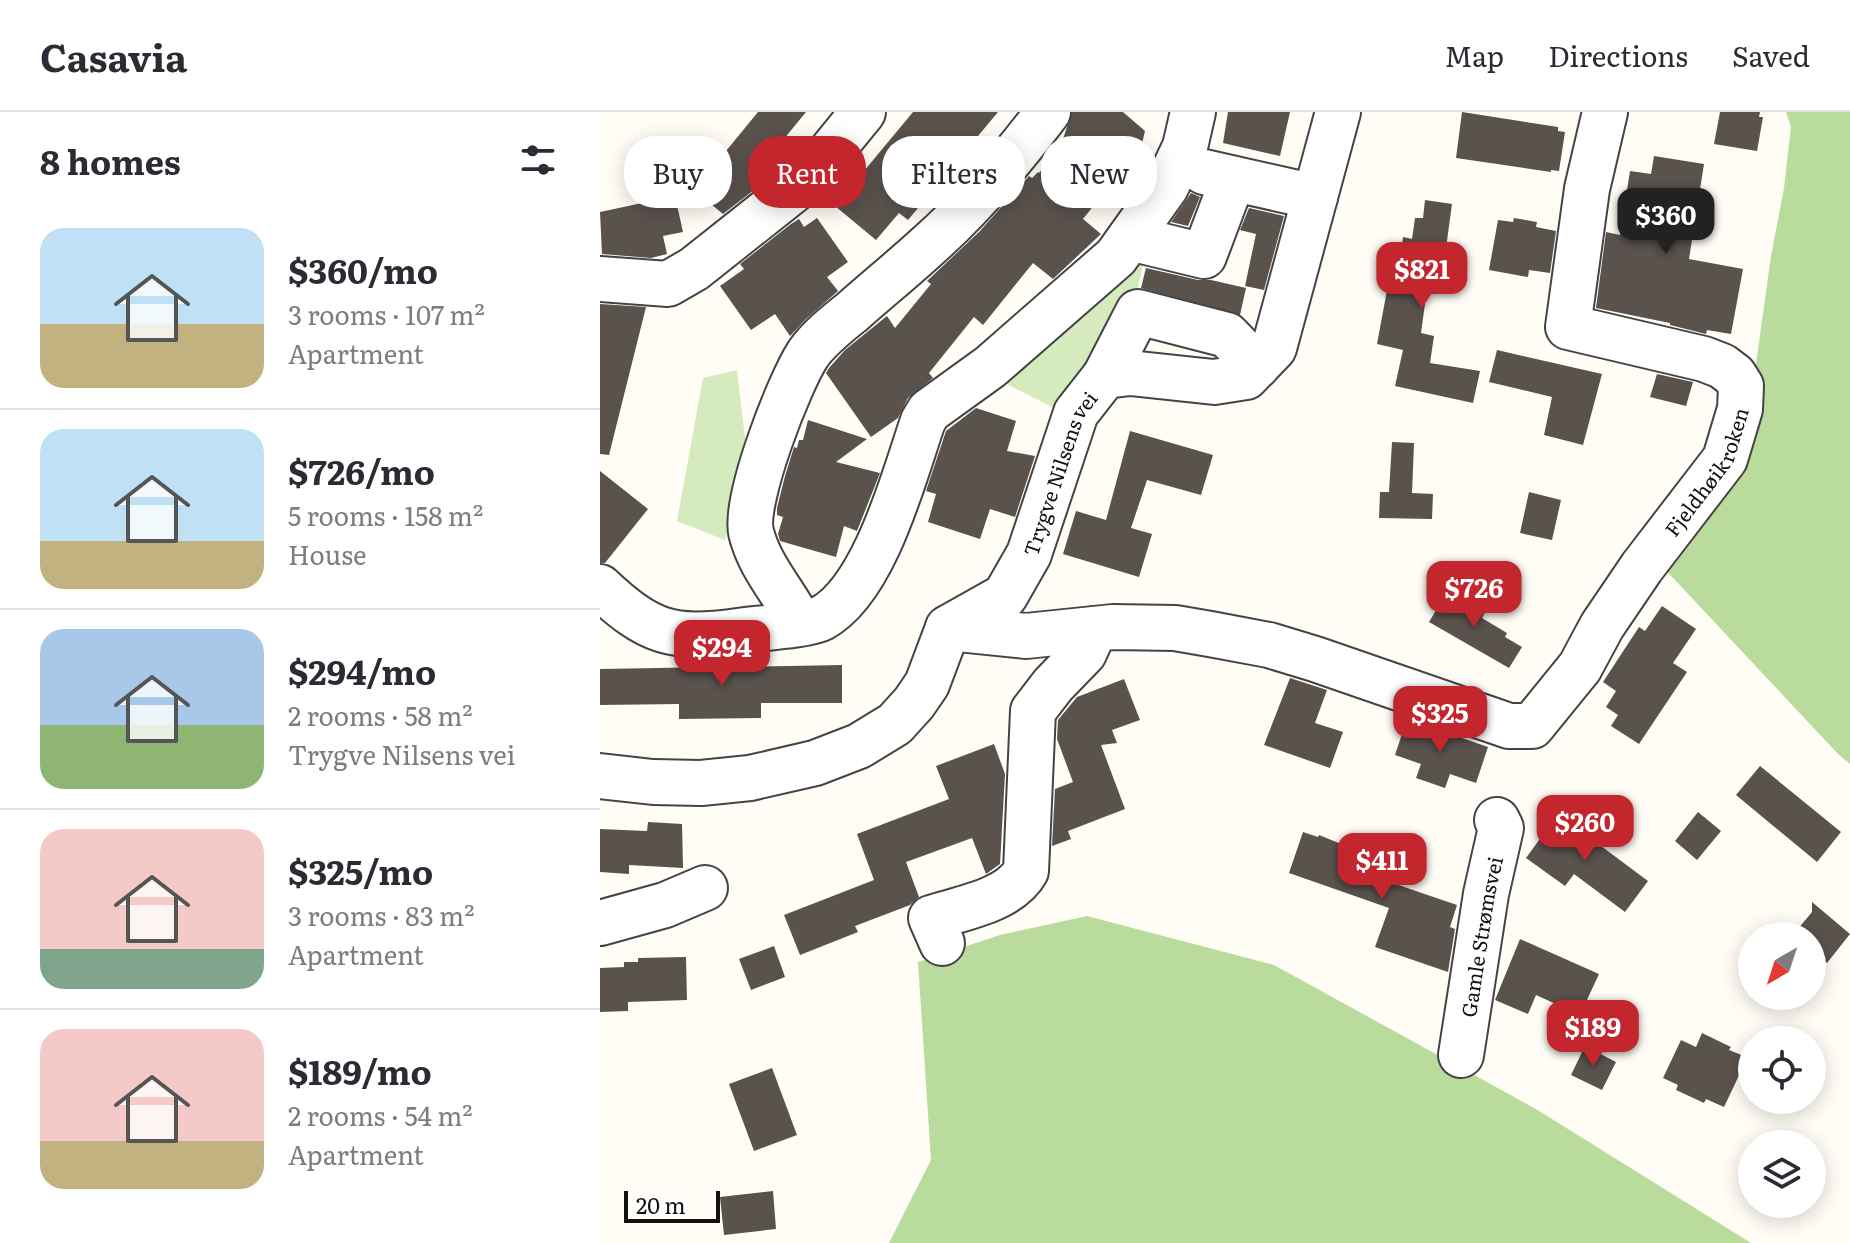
<!DOCTYPE html>
<html lang="en">
<head>
<meta charset="utf-8">
<style>
  :root { --surface:#fff; --page:#f7f7f7; --text:#2b2b33; --muted:#7c7c81; --line:#e1e1e2; --accent:#c4262e }
  body { margin:0; font-family:Literata,serif; background:var(--page); color:var(--text); height:100vh; display:flex; flex-direction:column; font-size:30px; white-space:nowrap }
  * { box-sizing:border-box; margin:0 }
  p { font-size:26px; color:var(--muted) }
  .icon { flex:none; width:44px; height:44px; fill:none; stroke:currentColor; stroke-width:2; stroke-linecap:round; stroke-linejoin:round }
  .map { position:relative; flex:1; overflow:hidden }
  .side { display:flex; flex-direction:column; background:var(--surface); width:600px }
  .side>* { flex:none }
  .top-card { position:absolute; left:24px; top:24px; width:760px; height:72px; display:flex; gap:16px }
  .needle { width:52px; rotate:219deg }
  .buttons { position:absolute; left:1138px; top:810px; display:grid; gap:16px }
  .buttons a { display:grid; place-items:center; width:88px; height:88px; border-radius:50%; background:var(--surface); box-shadow:0 4px 20px #0003; font-size:40px }
  .scale { position:absolute; left:24px; bottom:20px; width:96px; box-sizing:border-box; padding-left:8px; border:4px solid #111; border-top:0; font-size:22px; line-height:28px; white-space:nowrap; color:#111; -webkit-text-stroke:6px #fff; paint-order:stroke }
  .price { position:absolute; translate:-50% -68px; padding:0 18px; border-radius:16px; background:var(--accent); color:#fff; font-size:26px; line-height:52px; filter:drop-shadow(0 2px 4px #0008) }
  .price::after { content:''; position:absolute; left:50%; top:48px; width:24px; height:18px; margin-left:-12px; background:inherit; clip-path:polygon(0 0,100% 0,50% 100%) }
  .price.active { background:#222; color:#fff }
  ul { padding:0; list-style:none }
  li { display:flex; align-items:center; gap:24px; height:200px; padding:0 40px }
  li+li { border-top:2px solid var(--line) }
  li span { display:grid; place-items:center; flex:none; width:224px; height:160px; border-radius:24px; color:#555 }
  li>.icon { margin-inline-start:auto }
  span .icon { width:96px; height:96px; fill:#fffc; stroke-width:1 }
  li b { font-size:34px }
  h2 { display:flex; justify-content:space-between; align-items:center; height:96px; padding:0 40px; font-size:34px }
  .chip { padding:0 28px; border-radius:32px; background:var(--surface); box-shadow:0 4px 20px #0003; font-size:28px; line-height:72px }
  .chip.active { background:var(--accent); color:#fff }
  header { display:flex; align-items:center; gap:48px; box-sizing:border-box; height:112px; padding:0 40px; background:var(--surface); border-bottom:2px solid var(--line) }
  header strong { font-size:38px }
  nav { display:flex; gap:44px; margin-inline-start:auto; font-size:28px }
  main { display:flex; flex:1; min-height:0 }
  .map>svg:first-child { display:block }
  .green { fill:#d5ebbd }
  .forest { fill:#b9dc9c }
  .building { fill:#5a524d }
  .lines { fill:none; stroke-linecap:round; stroke-linejoin:round }
  .minor-casing { stroke:#444; stroke-width:48 }
  .minor { stroke:#fff; stroke-width:44 }
  .labels { text-anchor:middle; dominant-baseline:central; stroke-width:8; stroke-linejoin:round; paint-order:stroke }
  .street-label { font-size:20px; fill:#111; stroke:#fff }
</style>
</head>
<body>
<header>
<strong>Casavia</strong>
<nav><a>Map</a><a>Directions</a><a>Saved</a></nav>
</header>
<main>
<section class="side">
<h2>8 homes<svg class="icon" aria-label="filters" viewBox="0 0 24 24"><path d="M4 7h16M4 17h16"/><circle cx="9" cy="7" r="2"/><circle cx="15" cy="17" r="2"/></svg></h2>
<ul>
<li><span style="background:linear-gradient(#bfe0f5 60%,#c2b280 0)"><svg class="icon" aria-label="home" viewBox="0 0 24 24"><path d="M3 11l9-7 9 7M6 9v11h12V9"/></svg></span><div><b>$360/mo</b><p>3 rooms · 107 m²</p><p>Apartment</p></div></li>
<li><span style="background:linear-gradient(#bfe0f5 70%,#c2b280 0)"><svg class="icon" aria-label="home" viewBox="0 0 24 24"><path d="M3 11l9-7 9 7M6 9v11h12V9"/></svg></span><div><b>$726/mo</b><p>5 rooms · 158 m²</p><p>House</p></div></li>
<li><span style="background:linear-gradient(#a9c7e8 60%,#8fb573 0)"><svg class="icon" aria-label="home" viewBox="0 0 24 24"><path d="M3 11l9-7 9 7M6 9v11h12V9"/></svg></span><div><b>$294/mo</b><p>2 rooms · 58 m²</p><p>Trygve Nilsens vei</p></div></li>
<li><span style="background:linear-gradient(#f6c9c9 75%,#7fa58c 0)"><svg class="icon" aria-label="home" viewBox="0 0 24 24"><path d="M3 11l9-7 9 7M6 9v11h12V9"/></svg></span><div><b>$325/mo</b><p>3 rooms · 83 m²</p><p>Apartment</p></div></li>
<li><span style="background:linear-gradient(#f6c9c9 70%,#c2b280 0)"><svg class="icon" aria-label="home" viewBox="0 0 24 24"><path d="M3 11l9-7 9 7M6 9v11h12V9"/></svg></span><div><b>$189/mo</b><p>2 rooms · 54 m²</p><p>Apartment</p></div></li>
</ul>
</section>
<div class="map">
<svg width="1250" height="1131" viewBox="0 0 1250 1131">
  <rect width="100%" height="100%" fill="#fffdf5"/>
  <g class="green">
    <path d="M 527,142 L 544,149 L 537,179 L 460,299 L 389,263 Z"/>
    <path d="M 137,258 L 148,352 L 125,428 L 77,409 L 103,266 Z"/>
  </g>
  <g class="forest">
    <path d="M 1186,0 L 1250,0 L 1250,652 L 1239,643 L 1060,452 L 1150,295 L 1171,144 L 1184,76 L 1191,15 Z"/>
    <path d="M 487,804 L 674,853 L 936,997 L 1151,1131 L 289,1131 L 331,1048 L 318,850 L 400,823 Z"/>
  </g>
  <g class="building">
    <path d="M 158,0 L 206,0 L 156,61 L 163,66 L 159,74 L 123,102 L 94,78 Z"/>
    <path d="M 313,0 L 398,0 L 308,108 L 299,101 L 276,128 L 235,94 Z"/>
    <path d="M 472,0 L 523,0 L 545,19 L 537,53 L 460,36 Z"/>
    <path d="M 628,0 L 690,0 L 680,44 L 623,31 Z"/>
    <path d="M 862,0 L 958,15 L 958,19 L 965,20 L 959,59 L 951,58 L 951,60 L 856,46 Z"/>
    <path d="M 1120,0 L 1160,0 L 1159,5 L 1163,5 L 1157,39 L 1114,32 Z"/>
    <path d="M 453,44 L 502,83 L 483,107 L 501,122 L 453,167 L 433,151 L 383,213 L 374,205 L 329,261 L 333,266 L 308,286 L 298,306 L 271,325 L 226,261 L 229,256 L 245,238 L 287,204 L 295,216 L 331,172 L 327,169 L 380,119 L 429,64 L 432,66 L 438,60 L 439,61 Z"/>
    <path d="M 1054,44 L 1104,52 L 1089,147 L 1143,157 L 1131,222 L 1107,218 L 1106,222 L 1070,213 L 1070,211 L 996,196 L 1006,120 L 1020,123 L 1030,59 L 1051,62 Z"/>
    <path d="M 591,81 L 600,85 L 588,114 L 571,110 Z"/>
    <path d="M 75,84 L 83,120 L 63,124 L 67,142 L 51,146 L 2,142 L 0,100 Z"/>
    <path d="M 825,88 L 852,92 L 841,173 L 828,170 L 821,221 L 834,224 L 830,251 L 880,259 L 873,291 L 795,274 L 803,238 L 777,232 L 790,162 L 798,163 L 803,125 L 812,127 L 815,106 L 823,106 Z"/>
    <path d="M 649,96 L 684,104 L 664,178 L 645,174 L 656,122 L 640,118 Z"/>
    <path d="M 217,106 L 248,150 L 227,165 L 238,179 L 206,207 L 190,224 L 175,202 L 151,218 L 120,174 L 144,157 L 140,152 L 191,112 L 199,107 L 204,115 Z"/>
    <path d="M 914,106 L 937,110 L 936,115 L 956,119 L 950,161 L 929,158 L 928,165 L 889,158 L 898,108 L 913,110 Z"/>
    <path d="M 546,156 L 598,168 L 611,168 L 646,176 L 640,203 L 541,176 Z"/>
    <path d="M 0,192 L 46,195 L 9,343 L 0,342 Z"/>
    <path d="M 897,238 L 1002,262 L 983,333 L 944,323 L 952,285 L 889,270 Z"/>
    <path d="M 1057,262 L 1093,270 L 1086,294 L 1050,285 Z"/>
    <path d="M 376,296 L 416,309 L 407,339 L 435,344 L 415,405 L 390,397 L 380,427 L 328,410 L 336,382 L 326,379 L 346,319 Z"/>
    <path d="M 208,308 L 267,327 L 236,350 L 280,361 L 257,419 L 244,414 L 236,445 L 180,429 L 178,422 L 183,405 L 177,403 L 177,396 L 185,364 L 194,335 L 197,336 L 199,328 L 203,328 Z"/>
    <path d="M 530,319 L 613,343 L 601,383 L 547,368 L 531,416 L 552,422 L 539,465 L 463,442 L 476,399 L 506,408 Z"/>
    <path d="M 792,330 L 814,331 L 812,381 L 833,382 L 832,407 L 779,406 L 780,380 L 789,380 Z"/>
    <path d="M 0,359 L 48,397 L 5,451 L 0,451 Z"/>
    <path d="M 929,380 L 961,388 L 952,428 L 920,421 Z"/>
    <path d="M 848,478 L 885,500 L 882,506 L 907,521 L 905,525 L 922,535 L 909,556 L 829,510 Z"/>
    <path d="M 1062,494 L 1096,517 L 1073,551 L 1087,560 L 1039,632 L 1011,614 L 1018,603 L 1006,595 L 1016,579 L 1003,570 L 1039,515 L 1045,519 Z"/>
    <path d="M 113,551 L 141,551 L 141,555 L 242,553 L 242,591 L 161,591 L 161,606 L 79,607 L 79,592 L 0,593 L 0,557 L 113,555 Z"/>
    <path d="M 690,566 L 727,578 L 715,611 L 743,620 L 730,656 L 664,633 Z"/>
    <path d="M 524,567 L 540,608 L 512,618 L 517,631 L 501,633 L 525,697 L 468,719 L 471,727 L 452,734 L 455,677 L 473,670 L 457,627 L 458,608 L 477,585 Z"/>
    <path d="M 807,607 L 888,635 L 876,671 L 850,662 L 845,676 L 816,666 L 821,652 L 795,643 Z"/>
    <path d="M 394,632 L 405,662 L 400,752 L 386,762 L 372,726 L 306,750 L 319,785 L 310,793 L 255,814 L 258,820 L 200,843 L 184,803 L 274,768 L 257,722 L 349,687 L 336,654 Z"/>
    <path d="M 1160,654 L 1241,720 L 1217,750 L 1136,683 Z"/>
    <path d="M 1098,700 L 1121,719 L 1097,748 L 1075,729 Z"/>
    <path d="M 958,702 L 1048,769 L 1025,800 L 974,762 L 965,774 L 926,746 Z"/>
    <path d="M 48,710 L 82,712 L 83,756 L 29,753 L 29,762 L 0,760 L 0,717 L 47,719 Z"/>
    <path d="M 703,720 L 718,725 L 719,723 L 766,742 L 763,752 L 772,756 L 769,763 L 857,793 L 850,815 L 855,817 L 848,860 L 775,835 L 789,796 L 689,761 Z"/>
    <path d="M 1212,790 L 1250,822 L 1227,851 L 1212,839 L 1212,824 L 1192,824 L 1212,800 Z"/>
    <path d="M 920,827 L 999,862 L 980,903 L 936,883 L 928,902 L 895,888 Z"/>
    <path d="M 174,834 L 185,865 L 151,878 L 139,847 Z"/>
    <path d="M 86,845 L 87,888 L 28,890 L 28,899 L 0,900 L 0,856 L 24,855 L 24,850 L 38,850 L 38,846 Z"/>
    <path d="M 1102,921 L 1131,935 L 1129,938 L 1144,944 L 1138,955 L 1142,957 L 1124,995 L 1106,987 L 1104,991 L 1076,978 L 1078,973 L 1063,966 L 1081,928 L 1096,935 Z"/>
    <path d="M 985,934 L 1016,950 L 1002,978 L 971,963 Z"/>
    <path d="M 172,956 L 197,1023 L 154,1039 L 129,972 Z"/>
    <path d="M 173,1079 L 176,1117 L 124,1123 L 120,1085 Z"/>
  </g>
  <g class="lines">
    <g class="minor-casing">
      <g id="minor">
        <path d="M 604,60 L 715,85"/>
        <path d="M 530,126 L 604,144 L 633,67"/>
        <path d="M 0,167 L 68,172 L 94,157 L 210,65 L 263,0"/>
        <path d="M 505,264 L 538,200 L 627,223 L 657,254"/>
        <path d="M 0,475 C 49,521 71,528 138,519 C 157,516 207,514 222,506 C 275,477 304,364 323,309 L 329,299 L 390,255 L 516,145 L 566,75 L 585,35 L 593,0"/>
        <path d="M 200,511 C 184,480 159,454 151,420 C 144,387 189,271 208,242 C 219,226 237,212 252,200 C 278,177 305,155 330,132 C 373,94 413,46 448,0"/>
        <path id="s1" d="M 348,516 L 426,524 L 513,515 L 575,516 L 610,522 L 669,533 L 715,547 L 909,614 L 932,614 L 980,555 L 1002,514 L 1042,455 L 1125,347 L 1140,297 L 1141,274 L 1134,263 L 1122,254 L 1104,247 L 968,215 L 987,77 L 1005,0"/>
        <path id="s2" d="M 0,664 L 53,670 L 101,671 L 150,666 L 215,651 L 259,634 L 295,612 L 314,591 L 327,572 L 348,516 L 405,484 L 429,442 L 476,301 L 505,264 L 530,261 L 614,270 L 646,265 L 674,236 L 738,0"/>
        <path d="M 0,811 L 65,793 L 105,776"/>
        <path d="M 342,831 L 331,806 C 362,796 409,789 426,759 L 433,599 L 453,573 L 484,541 L 495,517"/>
        <path id="s3" d="M 861,943 L 886,782 L 901,716 L 897,708"/>
      </g>
    </g>
    <use href="#minor" class="minor"/>
  </g>
  <g class="labels">
    <g class="street-label">
      <text stroke="none"><textPath href="#s1" startOffset="910">Fjeldhøikroken</textPath></text>
      <text stroke="none"><textPath href="#s2" startOffset="618">Trygve Nilsens vei</textPath></text>
      <text stroke="none"><textPath href="#s3" startOffset="120">Gamle Strømsvei</textPath></text>
    </g>
  </g>
</svg>
<div class="buttons">
<a><svg class="needle" viewBox="-14 -14 28 28"><path d="M0-13l5 13h-10z" fill="#e53935"/><path d="M0 13l5-13h-10z" fill="#7c7c81"/></svg></a>
<a><svg class="icon" aria-label="locate" viewBox="0 0 24 24"><circle cx="12" cy="12" r="6"/><path d="M12 2v4M12 18v4M2 12h4M18 12h4"/></svg></a>
<a><svg class="icon" aria-label="layers" viewBox="0 0 24 24"><path d="M12 4l9 5-9 5-9-5zM3 14l9 5 9-5"/></svg></a>
</div>
<div class="scale">20 m</div>
<b class="price active" style="left:1066px;top:144px">$360</b>
<b class="price" style="left:822px;top:198px">$821</b>
<b class="price" style="left:874px;top:517px">$726</b>
<b class="price" style="left:122px;top:576px">$294</b>
<b class="price" style="left:840px;top:642px">$325</b>
<b class="price" style="left:985px;top:751px">$260</b>
<b class="price" style="left:782px;top:789px">$411</b>
<b class="price" style="left:993px;top:956px">$189</b>
<div class="top-card">
<a class="chip">Buy</a>
<a class="chip active">Rent</a>
<a class="chip">Filters</a>
<a class="chip">New</a>
</div>
</div>
</main>
</body>
</html>
